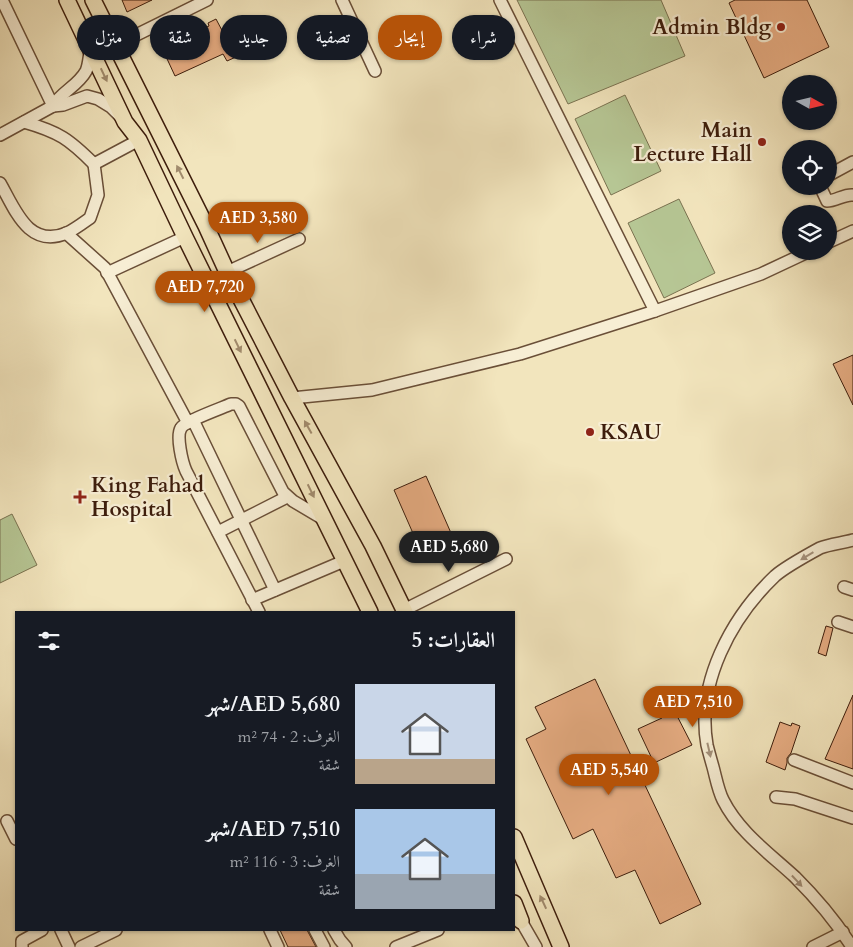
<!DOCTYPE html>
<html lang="ar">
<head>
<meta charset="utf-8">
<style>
  :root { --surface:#171b24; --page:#20242c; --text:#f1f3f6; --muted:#9ea1a6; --accent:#b45309 }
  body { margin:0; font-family:Cardo,Amiri,serif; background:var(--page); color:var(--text); direction:rtl; height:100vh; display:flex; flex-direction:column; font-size:19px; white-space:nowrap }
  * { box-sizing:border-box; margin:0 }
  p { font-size:16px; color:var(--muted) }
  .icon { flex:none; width:28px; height:28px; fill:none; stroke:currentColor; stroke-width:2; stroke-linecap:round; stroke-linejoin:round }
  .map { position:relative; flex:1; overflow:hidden; direction:ltr }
  .panel { position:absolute; left:15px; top:611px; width:500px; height:320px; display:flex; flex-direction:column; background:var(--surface); border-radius:0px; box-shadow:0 1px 4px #0004; direction:rtl }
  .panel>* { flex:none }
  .top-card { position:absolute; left:15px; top:15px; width:500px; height:45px; direction:rtl; display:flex; gap:10px }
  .needle { width:32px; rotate:98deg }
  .tools { position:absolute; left:782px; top:75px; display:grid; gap:10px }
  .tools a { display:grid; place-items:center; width:55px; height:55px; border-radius:50%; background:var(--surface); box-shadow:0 1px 4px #0004; font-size:25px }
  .price { position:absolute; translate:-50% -42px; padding:0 11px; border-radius:18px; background:var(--accent); color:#fff; font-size:16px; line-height:32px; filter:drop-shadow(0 1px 2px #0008) }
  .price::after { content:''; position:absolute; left:50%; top:30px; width:15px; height:11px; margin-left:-8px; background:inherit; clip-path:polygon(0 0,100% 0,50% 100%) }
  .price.current { background:#222; color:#fff }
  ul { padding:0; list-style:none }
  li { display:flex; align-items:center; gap:15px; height:125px; padding:0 20px }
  li span { display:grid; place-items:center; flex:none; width:140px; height:100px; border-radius:0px; color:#555 }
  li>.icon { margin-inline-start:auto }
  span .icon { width:60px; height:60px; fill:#fffc; stroke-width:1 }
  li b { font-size:21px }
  h2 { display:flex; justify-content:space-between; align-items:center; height:60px; padding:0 20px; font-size:21px }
  .pill { padding:0 18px; border-radius:22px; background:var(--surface); box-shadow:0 1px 4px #0004; font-size:18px; line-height:45px }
  .pill.current { background:var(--accent); color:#fff }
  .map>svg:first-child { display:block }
  .green { fill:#b6c694; stroke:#7a7250 }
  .building { fill:#e7ad83; stroke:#3d1d0c }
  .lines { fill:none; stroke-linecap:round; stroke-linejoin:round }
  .minor-casing { stroke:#6a4f38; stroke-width:14 }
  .major-casing { stroke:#3d1d0c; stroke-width:18 }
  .minor { stroke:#f7eed4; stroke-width:11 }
  .major { stroke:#f2e5bd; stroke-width:15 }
  .oneway { fill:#a18b6d }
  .oneway2 { fill:#a3907a }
  .poi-dot { fill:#8f2418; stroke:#f7eed4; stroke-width:2 }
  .labels { text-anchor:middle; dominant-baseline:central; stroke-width:4.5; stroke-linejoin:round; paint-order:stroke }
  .poi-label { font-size:21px; font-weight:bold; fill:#3d1d0c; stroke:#f7eed4; text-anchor:end }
</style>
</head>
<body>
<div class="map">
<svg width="853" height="947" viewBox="0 0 853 947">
  <rect width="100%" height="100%" fill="#f2e5bd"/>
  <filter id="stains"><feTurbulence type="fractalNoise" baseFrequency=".004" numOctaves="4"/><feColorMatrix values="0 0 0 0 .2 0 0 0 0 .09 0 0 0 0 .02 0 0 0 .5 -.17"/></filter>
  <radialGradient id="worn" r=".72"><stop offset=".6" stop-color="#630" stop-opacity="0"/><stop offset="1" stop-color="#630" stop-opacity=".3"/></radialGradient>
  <g class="green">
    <path d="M 517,0 L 661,0 L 685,56 L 568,104 Z"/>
    <path d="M 625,95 L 661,171 L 611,195 L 575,119 Z"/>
    <path d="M 679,199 L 715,273 L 664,298 L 628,223 Z"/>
    <path d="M 12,514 L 37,565 L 0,583 L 0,520 Z"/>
  </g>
  <g class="building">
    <path d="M 122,0 L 152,0 L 127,12 Z"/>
    <path d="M 735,0 L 807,0 L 829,47 L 764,78 L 729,3 Z"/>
    <path d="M 216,19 L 236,57 L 227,61 L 223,54 L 175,76 L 162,48 L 209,26 L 208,23 Z"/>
    <path d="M 853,355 L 853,405 L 833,364 Z"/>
    <path d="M 426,476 L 451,533 L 419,547 L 394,490 Z"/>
    <path d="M 826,626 L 833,628 L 826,656 L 818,653 Z"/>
    <path d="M 595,679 L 701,904 L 660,924 L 635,870 L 616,878 L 593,829 L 573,839 L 526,739 L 546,729 L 535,707 Z"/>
    <path d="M 853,695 L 853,769 L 825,759 Z"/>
    <path d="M 674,710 L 692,745 L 654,763 L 638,729 L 662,718 L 662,716 Z"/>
    <path d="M 780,722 L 791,726 L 792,723 L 800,726 L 791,753 L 787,758 L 787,763 L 785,770 L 766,762 Z"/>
    <path d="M 280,930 L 307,930 L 316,947 L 288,947 Z"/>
  </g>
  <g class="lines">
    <g class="minor-casing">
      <g id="minor">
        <path d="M 2,0 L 53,106"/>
        <path d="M 342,0 L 375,71"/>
        <path d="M 500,0 L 655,311"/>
        <path d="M 116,45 L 207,0"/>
        <path d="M 53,106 C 61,92 78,86 86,71 C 89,65 89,55 91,47"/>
        <path d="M 24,122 C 59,132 69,139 94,164"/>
        <path d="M 0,135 L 53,106 L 63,105 L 87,96 L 98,99 L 111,107 L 119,115"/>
        <path d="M 829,175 L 853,162"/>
        <path d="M 0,183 C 15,209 28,249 67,233 C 75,229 83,223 90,218 L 98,195 L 94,164 L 139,140"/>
        <path d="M 820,186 L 827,201 C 836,201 844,194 853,195"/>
        <path d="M 66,233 L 105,268 L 188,423"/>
        <path d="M 829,242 L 853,231"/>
        <path d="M 227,272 L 299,239"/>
        <path d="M 107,273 L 185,237"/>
        <path d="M 292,398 L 372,390 L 520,354 L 655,311 L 761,274 L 810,251"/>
        <path d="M 193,420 L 275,590"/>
        <path d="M 218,532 L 287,497"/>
        <path d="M 844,587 L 853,590"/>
        <path d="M 252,600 L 344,561"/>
        <path d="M 404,610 L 506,559"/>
        <path d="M 259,612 L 186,471 C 182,462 176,436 181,428 C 185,421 222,408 231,404 L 236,404 L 239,406 L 283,492 L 293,501 L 325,520"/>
        <path d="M 838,622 L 853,627"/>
        <path d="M 794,760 L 853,783"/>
        <path d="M 776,797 L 795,799 L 853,818"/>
        <path d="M 7,821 L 16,839"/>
        <path d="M 515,918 L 521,921 L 536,947"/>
        <path d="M 61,930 L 69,947"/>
        <path d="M 270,930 L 278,947"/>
        <path d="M 315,930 L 324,947"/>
        <path d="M 334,930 L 340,940 L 346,947"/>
        <path d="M 22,947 L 22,941 L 42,930"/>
        <path d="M 81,947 L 116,930"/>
        <path d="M 396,947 L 438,930"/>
        <path d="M 813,947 L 843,932"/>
        <path d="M 852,947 C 837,923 815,897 795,877 C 769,853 739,832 723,800 C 718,790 716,778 713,767 C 711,760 709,753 707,745 C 696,683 731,618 775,576 C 784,568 809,554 820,548 C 830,544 843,543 853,540"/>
      </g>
    </g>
    <g class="major-casing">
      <g id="major">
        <path d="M 67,0 L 125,122 L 139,140 L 185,237 L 370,612"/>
        <path d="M 93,0 L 206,226 L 227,272 L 292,398 L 373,546 L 405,612"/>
        <path d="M 514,837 L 561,947"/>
        <path d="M 514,903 L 521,921"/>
      </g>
    </g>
    <use href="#minor" class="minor"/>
    <use href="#major" class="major"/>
  </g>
  <defs><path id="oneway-solid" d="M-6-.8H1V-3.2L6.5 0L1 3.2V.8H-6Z" transform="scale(1.25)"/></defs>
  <g class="oneway">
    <use href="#oneway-solid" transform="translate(104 75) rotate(65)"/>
    <use href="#oneway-solid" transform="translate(180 172) rotate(-117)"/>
    <use href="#oneway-solid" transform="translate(238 346) rotate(64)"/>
    <use href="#oneway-solid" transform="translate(308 427) rotate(-119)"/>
    <use href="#oneway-solid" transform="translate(311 491) rotate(64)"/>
    <use href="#oneway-solid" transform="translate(543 902) rotate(-115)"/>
  </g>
  <g class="oneway2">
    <use href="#oneway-solid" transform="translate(807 556) rotate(149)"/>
    <use href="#oneway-solid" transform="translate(709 750) rotate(77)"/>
    <use href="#oneway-solid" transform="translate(797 881) rotate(47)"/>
  </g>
  <g class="poi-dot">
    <circle cx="781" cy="27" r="5"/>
    <circle cx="762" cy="142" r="5"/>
    <circle cx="590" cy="432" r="5"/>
    <path d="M77.5 489.5h5v5h5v5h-5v5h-5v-5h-5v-5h5z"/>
  </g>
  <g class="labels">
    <g class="poi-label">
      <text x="771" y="27">Admin Bldg</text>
      <text x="752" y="130">Main<tspan x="752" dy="24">Lecture Hall</tspan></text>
      <text x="600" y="432" text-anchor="start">KSAU</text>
      <text x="91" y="485" text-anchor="start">King Fahad<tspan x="91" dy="24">Hospital</tspan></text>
    </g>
  </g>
  <rect width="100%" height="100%" filter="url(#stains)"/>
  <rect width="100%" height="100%" fill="url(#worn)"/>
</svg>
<div class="tools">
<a><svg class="needle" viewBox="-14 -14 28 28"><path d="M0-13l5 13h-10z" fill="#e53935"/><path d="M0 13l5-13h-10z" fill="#9ea1a6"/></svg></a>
<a><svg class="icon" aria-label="locate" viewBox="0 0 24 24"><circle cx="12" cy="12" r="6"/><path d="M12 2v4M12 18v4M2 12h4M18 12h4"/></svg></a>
<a><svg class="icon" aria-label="layers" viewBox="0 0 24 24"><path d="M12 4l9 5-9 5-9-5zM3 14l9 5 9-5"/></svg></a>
</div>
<b class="price" style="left:258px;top:244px">AED 3,580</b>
<b class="price" style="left:205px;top:313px">AED 7,720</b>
<b class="price current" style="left:449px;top:573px">AED 5,680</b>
<b class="price" style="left:693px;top:728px">AED 7,510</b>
<b class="price" style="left:609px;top:796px">AED 5,540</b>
<div class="top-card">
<a class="pill">شراء</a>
<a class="pill current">إيجار</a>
<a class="pill">تصفية</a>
<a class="pill">جديد</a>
<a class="pill">شقة</a>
<a class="pill">منزل</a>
</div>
<section class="panel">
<h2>العقارات: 5<svg class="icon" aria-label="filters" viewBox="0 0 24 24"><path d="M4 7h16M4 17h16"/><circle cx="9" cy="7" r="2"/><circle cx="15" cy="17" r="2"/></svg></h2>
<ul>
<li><span style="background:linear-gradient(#c9d6e8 75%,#b9a48a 0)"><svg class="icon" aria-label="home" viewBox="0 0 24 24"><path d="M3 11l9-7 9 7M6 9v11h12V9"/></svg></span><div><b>AED 5,680/شهر</b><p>الغرف: 2 · 74 m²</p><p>شقة</p></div></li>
<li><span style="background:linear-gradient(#a9c7e8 65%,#9aa5b1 0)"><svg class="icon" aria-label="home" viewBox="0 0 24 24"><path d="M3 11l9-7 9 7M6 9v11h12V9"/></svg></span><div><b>AED 7,510/شهر</b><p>الغرف: 3 · 116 m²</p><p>شقة</p></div></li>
</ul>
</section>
</div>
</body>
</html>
